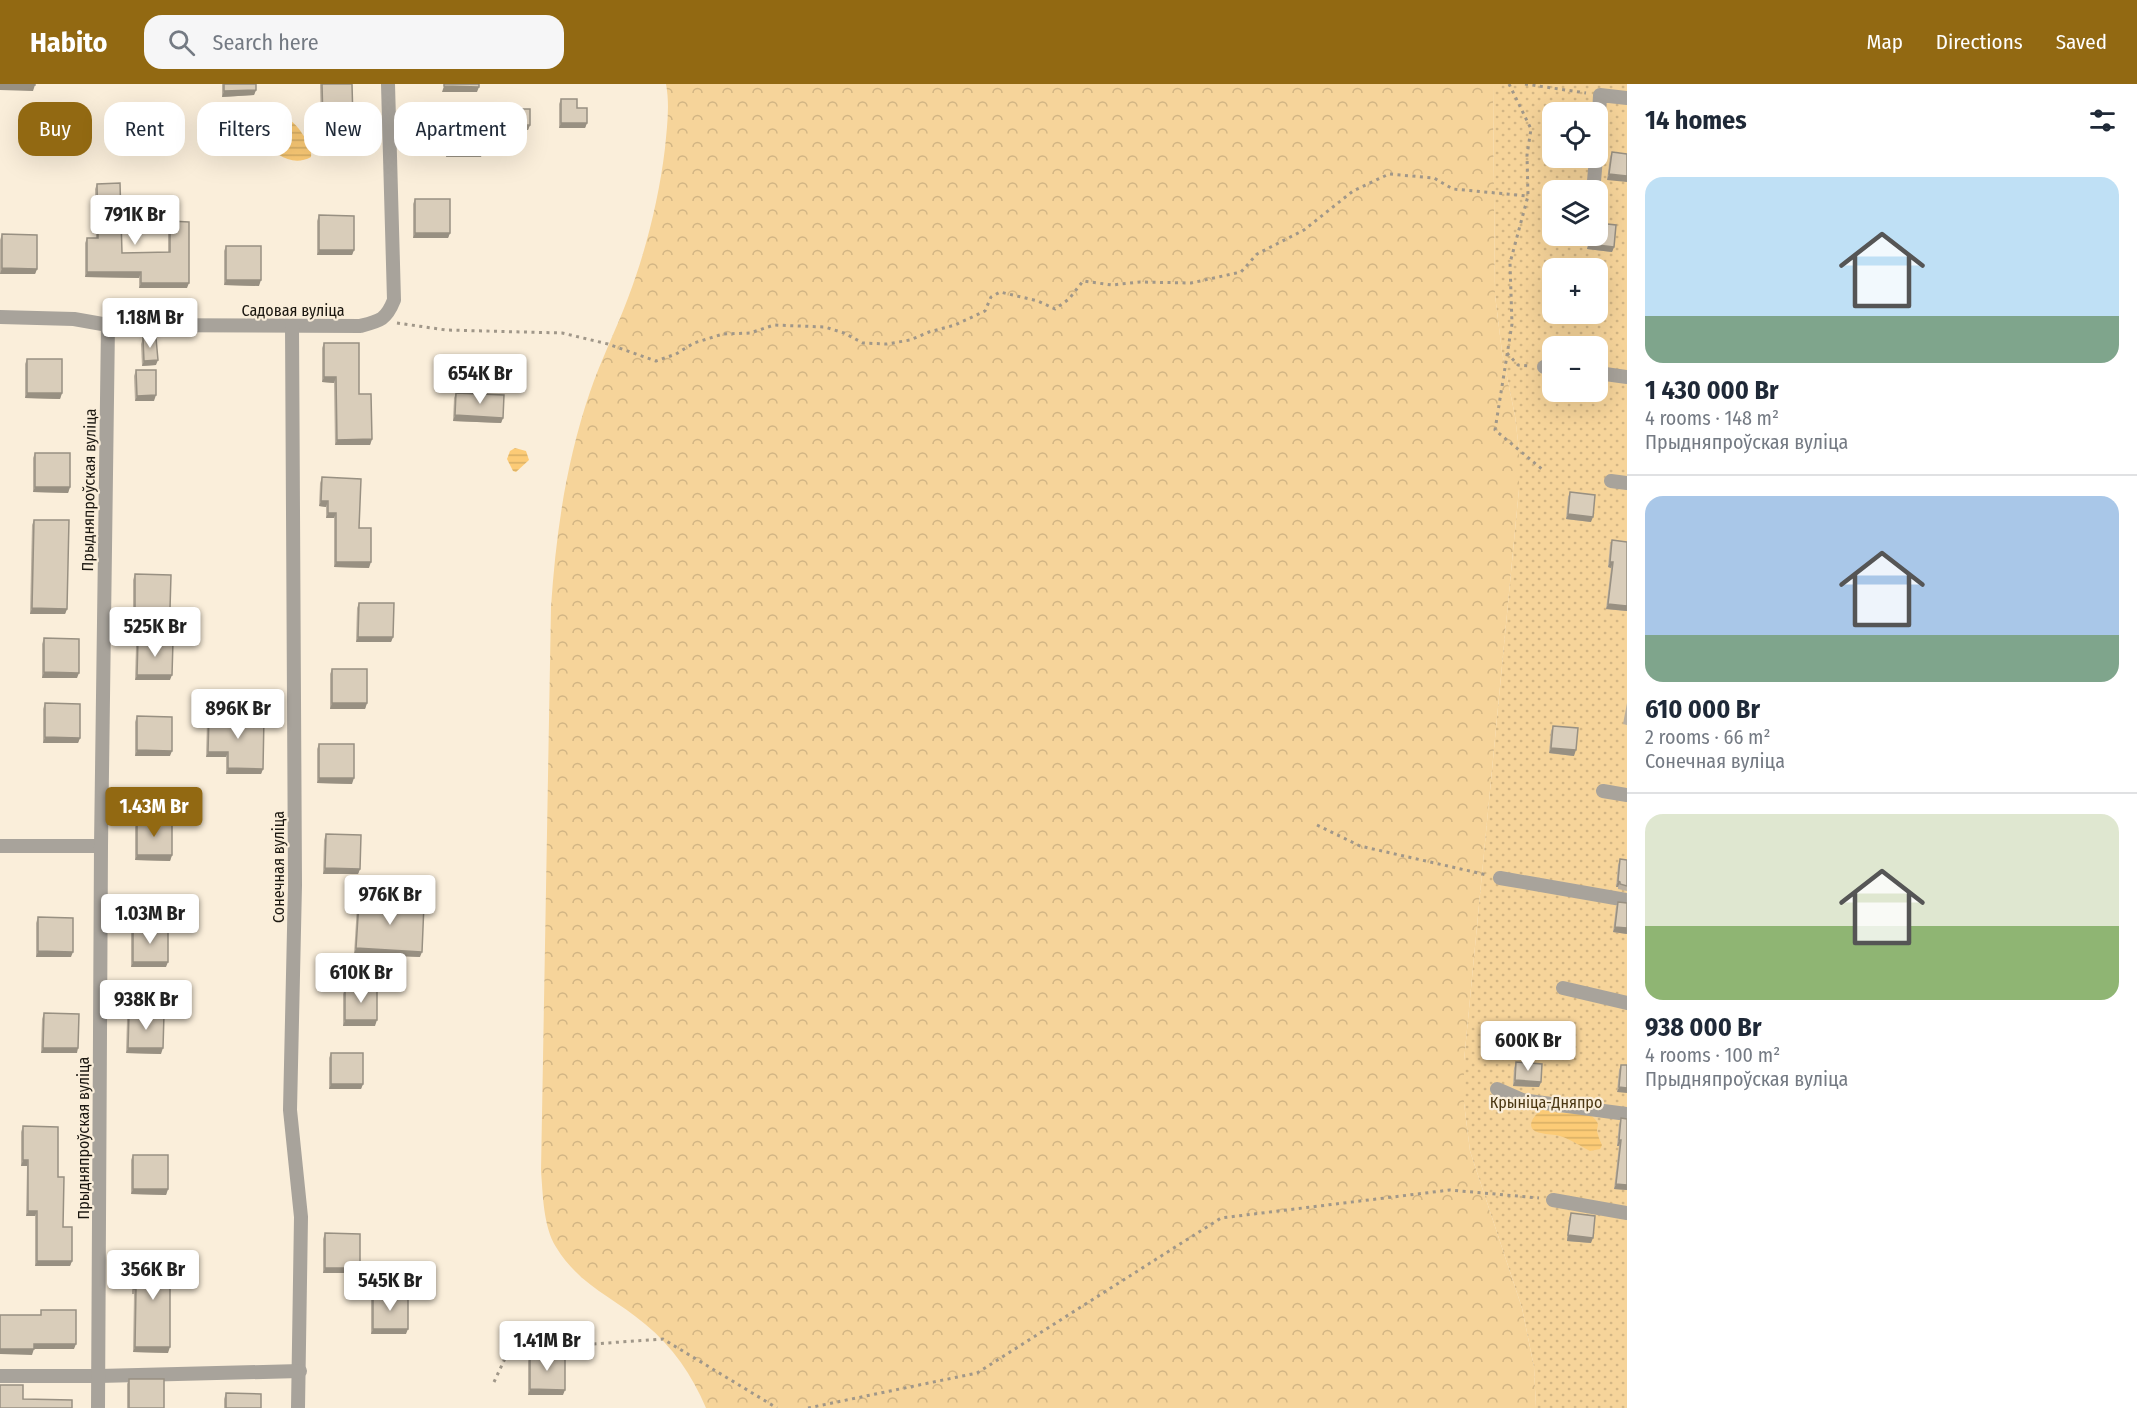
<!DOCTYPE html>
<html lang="en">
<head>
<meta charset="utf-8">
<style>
  :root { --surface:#fff; --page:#f6f6f7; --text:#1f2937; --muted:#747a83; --line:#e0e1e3; --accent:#926912 }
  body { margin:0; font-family:"Fira Sans Condensed",sans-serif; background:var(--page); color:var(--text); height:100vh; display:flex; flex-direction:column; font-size:22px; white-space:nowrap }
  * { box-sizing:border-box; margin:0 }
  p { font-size:20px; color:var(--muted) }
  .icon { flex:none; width:33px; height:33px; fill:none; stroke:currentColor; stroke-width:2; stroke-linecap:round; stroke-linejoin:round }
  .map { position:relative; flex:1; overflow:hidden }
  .details { display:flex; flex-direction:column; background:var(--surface); width:510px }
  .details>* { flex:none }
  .top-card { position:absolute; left:18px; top:18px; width:570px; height:54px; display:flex; gap:12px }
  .fabs { position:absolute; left:1542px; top:18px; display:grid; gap:12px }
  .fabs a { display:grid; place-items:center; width:66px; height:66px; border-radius:12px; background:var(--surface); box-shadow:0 6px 24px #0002; font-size:30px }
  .price { position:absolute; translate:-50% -51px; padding:0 14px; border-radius:6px; background:#fff; color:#222; font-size:20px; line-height:39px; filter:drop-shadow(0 2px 3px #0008) }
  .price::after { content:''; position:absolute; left:50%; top:36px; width:18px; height:14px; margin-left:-9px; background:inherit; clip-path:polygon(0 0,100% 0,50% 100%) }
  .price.selected { background:var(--accent); color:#fff }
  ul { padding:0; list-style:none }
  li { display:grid; align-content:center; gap:12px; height:318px; padding:0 18px }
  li+li { border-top:2px solid var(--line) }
  li span { display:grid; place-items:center; height:186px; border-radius:18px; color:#555 }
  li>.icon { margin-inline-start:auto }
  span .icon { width:108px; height:108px; fill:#fffc; stroke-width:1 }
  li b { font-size:26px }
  h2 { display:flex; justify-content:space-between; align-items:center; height:72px; padding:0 18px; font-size:26px }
  .chip { padding:0 21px; border-radius:18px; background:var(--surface); box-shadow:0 6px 24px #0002; font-size:21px; line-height:54px }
  .chip.selected { background:var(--accent); color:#fff }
  header { display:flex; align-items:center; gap:36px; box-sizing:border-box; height:84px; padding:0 30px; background:var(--accent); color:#fff }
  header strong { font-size:28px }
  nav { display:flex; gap:33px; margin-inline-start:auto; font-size:21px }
  .search { width:420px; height:54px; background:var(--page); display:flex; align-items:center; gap:15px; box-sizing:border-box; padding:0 21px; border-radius:18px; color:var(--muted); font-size:22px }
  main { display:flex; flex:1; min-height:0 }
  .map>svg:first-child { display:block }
  .forest { fill:url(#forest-crowns) }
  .park { fill:url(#park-dots); fill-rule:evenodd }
  .water { fill:url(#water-rules) }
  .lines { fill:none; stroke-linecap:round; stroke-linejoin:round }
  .path { stroke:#a09789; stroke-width:3; stroke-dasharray:3 4.5; stroke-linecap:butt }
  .street { stroke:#a8a39b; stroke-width:14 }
  .wall { fill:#bbb0a0 }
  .shaded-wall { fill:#989082 }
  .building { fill:#d9cdba; stroke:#989082; stroke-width:1.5 }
  .labels { text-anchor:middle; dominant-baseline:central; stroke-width:4.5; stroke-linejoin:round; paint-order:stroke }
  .street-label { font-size:16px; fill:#1b1710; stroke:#faeeda }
  .park-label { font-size:16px; fill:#4b3712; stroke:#faeeda }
</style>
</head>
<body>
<header>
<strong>Habito</strong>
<div class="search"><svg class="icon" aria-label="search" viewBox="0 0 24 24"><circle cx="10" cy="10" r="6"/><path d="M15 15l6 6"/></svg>Search here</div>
<nav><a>Map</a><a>Directions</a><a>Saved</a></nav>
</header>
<main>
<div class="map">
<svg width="1627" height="1324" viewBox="0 0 1627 1324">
  <defs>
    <pattern id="forest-crowns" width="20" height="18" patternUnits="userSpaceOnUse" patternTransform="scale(1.5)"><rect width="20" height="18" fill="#f6d49a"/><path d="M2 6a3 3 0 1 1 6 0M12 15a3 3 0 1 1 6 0" fill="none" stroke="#d2b584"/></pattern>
    <pattern id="park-dots" width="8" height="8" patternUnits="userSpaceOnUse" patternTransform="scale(1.5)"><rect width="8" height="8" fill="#f6d49a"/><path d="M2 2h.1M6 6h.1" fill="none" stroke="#d2b584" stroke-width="1.8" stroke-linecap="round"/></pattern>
    <pattern id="water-rules" width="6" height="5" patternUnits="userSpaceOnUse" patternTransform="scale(1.5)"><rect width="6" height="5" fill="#fccb76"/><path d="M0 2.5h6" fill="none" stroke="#d7ae65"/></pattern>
  </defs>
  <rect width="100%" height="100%" fill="#faeeda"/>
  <path class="forest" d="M 666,0 L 1493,0 L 1495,211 L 1502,268 L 1515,332 L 1519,366 L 1519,405 L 1464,977 L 1464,1019 L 1470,1067 L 1522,1224 L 1534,1283 L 1536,1324 L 706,1324 C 692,1291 673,1263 645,1240 C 612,1212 580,1202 556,1163 C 543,1142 543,1110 541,1087 L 551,523 C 556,449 566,378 590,308 C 601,276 616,246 628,214 C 646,167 659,114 665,64 C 667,43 670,21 666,0 Z"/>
  <path class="park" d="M 1493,0 L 1627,0 L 1627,1324 L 1536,1324 L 1534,1283 L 1522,1224 L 1470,1067 L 1464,1019 L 1464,977 L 1519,405 L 1519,366 L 1515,332 L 1502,268 L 1495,211 ZM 1552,28 L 1598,28 L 1598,74 L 1552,74 ZM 1552,106 L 1598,106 L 1598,152 L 1552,152 ZM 1552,184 L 1598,184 L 1598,230 L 1552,230 ZM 1552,262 L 1598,262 L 1598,308 L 1552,308 Z"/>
  <g class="water">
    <path d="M 284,33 C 296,36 313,63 311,73 C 293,83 275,71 264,57 C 263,45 273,38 284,33 Z"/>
    <path d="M 515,364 L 526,367 L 529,376 L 516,388 L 513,387 L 507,375 L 510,367 Z"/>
    <path d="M 1542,1026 C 1549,1026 1555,1029 1561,1029 C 1572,1029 1590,1025 1597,1038 C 1599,1041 1597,1043 1597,1047 C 1598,1052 1600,1057 1602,1061 L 1600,1065 L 1590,1067 C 1580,1062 1570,1055 1560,1052 C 1554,1050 1547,1051 1541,1049 C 1524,1046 1532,1032 1542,1026 Z"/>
  </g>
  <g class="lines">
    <g class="path">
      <path d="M 1509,0 L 1531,45 L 1527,71 L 1528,112 L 1510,179 L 1512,240 L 1495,346 L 1543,386"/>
      <path d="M 1525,0 L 1586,9"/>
      <path d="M 397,239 L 446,246 L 562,249 L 608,260 L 656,277 L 676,270 L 694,259 L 723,250 L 750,249 L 774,241 L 825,243 L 844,249 L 863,259 L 887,260 L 910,256 L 929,248 L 955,241 L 985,227 L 991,213 L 1000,208 L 1038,217 L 1055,225 L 1069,215 L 1083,197 L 1112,201 L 1140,198 L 1191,199 L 1241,188 L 1257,170 L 1304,146 L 1353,107 L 1389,90 L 1434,94 L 1453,105 L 1528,112"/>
      <path d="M 1507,269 L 1518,281 L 1530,282"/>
      <path d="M 1317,741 L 1360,762 L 1487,791"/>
      <path d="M 494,1298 L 509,1266 L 663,1255 L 777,1324"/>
      <path d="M 808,1324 L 977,1289 L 1221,1134 L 1450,1106 L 1539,1114"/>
    </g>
    <g class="street">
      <path d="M 1598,51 L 1600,11 L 1627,14"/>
      <path d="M 1594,97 L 1596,74"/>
      <path d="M 0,233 L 74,235 L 108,241 L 360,242 C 380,237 386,236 394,216 L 388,0"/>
      <path d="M 292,242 L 295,801 L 290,1026 L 301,1133 L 298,1324"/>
      <path d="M 1544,283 L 1552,284"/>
      <path d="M 1598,289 L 1627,293"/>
      <path d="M 1611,397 L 1627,399"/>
      <path d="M 1603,707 L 1627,711"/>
      <path d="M 0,762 L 101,762"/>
      <path d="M 1500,794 L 1627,816"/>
      <path d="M 1563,904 L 1627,919"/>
      <path d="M 1497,1005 L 1522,1016 L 1627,1030"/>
      <path d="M 1553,1116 L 1627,1129"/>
      <path d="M 0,1292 L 99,1292 L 300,1287"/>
      <path d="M 98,1324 L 101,762 L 108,241"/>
    </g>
  </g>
  <g class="wall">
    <path d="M 222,0 L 256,0 L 256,6 L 254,11 L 222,13 Z"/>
    <path d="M 320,0 L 352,0 L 351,42 L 321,43 Z"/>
    <path d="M 561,15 L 577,24 L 587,39 L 585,44 L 559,44 L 559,20 Z"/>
    <path d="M 504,25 L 530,41 L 528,46 L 502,46 L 502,31 Z"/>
    <path d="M 448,33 L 481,73 L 446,73 L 446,38 Z"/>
    <path d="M 1612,68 L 1627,70 L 1607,96 L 1610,73 Z"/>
    <path d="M 97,100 L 122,169 L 168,168 L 168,143 L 170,137 L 187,204 L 139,204 L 139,194 L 85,193 L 85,159 L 87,154 L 96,154 L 95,105 Z"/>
    <path d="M 415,115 L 450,149 L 448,154 L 413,154 L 413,120 Z"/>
    <path d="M 319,131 L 354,166 L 352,171 L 317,171 L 317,137 Z"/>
    <path d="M 2,150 L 37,185 L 35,190 L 0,190 L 0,156 Z"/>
    <path d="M 1589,152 L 1598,152 L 1614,163 L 1612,168 L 1587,165 Z"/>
    <path d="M 226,162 L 259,202 L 224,201 L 224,167 Z"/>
    <path d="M 143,254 L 156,281 L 142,282 L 141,260 Z"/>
    <path d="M 324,259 L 372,355 L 370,361 L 335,361 L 334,299 L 322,298 L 322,264 Z"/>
    <path d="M 27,275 L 62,309 L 60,315 L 25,314 L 25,280 Z"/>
    <path d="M 136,286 L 154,317 L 135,317 L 134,292 Z"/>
    <path d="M 456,309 L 503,334 L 501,339 L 453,337 L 454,314 Z"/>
    <path d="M 35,369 L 70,403 L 68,409 L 33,408 L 33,374 Z"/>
    <path d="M 322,393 L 359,444 L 369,484 L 334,483 L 334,434 L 326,434 L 326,423 L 319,422 L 320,399 Z"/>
    <path d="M 1570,408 L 1591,438 L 1566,435 L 1568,413 Z"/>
    <path d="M 34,436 L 67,525 L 65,530 L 30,530 L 32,441 Z"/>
    <path d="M 1612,456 L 1627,458 L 1627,527 L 1606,525 L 1611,484 L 1608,483 L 1610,461 Z"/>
    <path d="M 135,490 L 168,530 L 133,530 L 133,496 Z"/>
    <path d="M 359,519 L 393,553 L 391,558 L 356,558 L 357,524 Z"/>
    <path d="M 44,554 L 77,594 L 42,594 L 42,560 Z"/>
    <path d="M 138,556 L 170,596 L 135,596 L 136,562 Z"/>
    <path d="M 332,585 L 367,619 L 365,625 L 330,625 L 330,590 Z"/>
    <path d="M 45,619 L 80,654 L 78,659 L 43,659 L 43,625 Z"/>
    <path d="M 1627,619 L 1627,641 L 1623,640 Z"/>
    <path d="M 137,632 L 170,672 L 135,672 L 135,638 Z"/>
    <path d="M 209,632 L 263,685 L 261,690 L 226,690 L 226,673 L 206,673 L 207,637 Z"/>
    <path d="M 1553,642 L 1574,672 L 1549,669 L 1551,647 Z"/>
    <path d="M 319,660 L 352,700 L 317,699 L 317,665 Z"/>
    <path d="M 137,737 L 172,771 L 170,777 L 135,776 L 135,743 Z"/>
    <path d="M 326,750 L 360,785 L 358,790 L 323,790 L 324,756 Z"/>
    <path d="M 1620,775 L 1627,776 L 1627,807 L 1618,805 L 1618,803 L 1616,803 L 1618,781 Z"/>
    <path d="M 359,817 L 420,873 L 354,870 L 357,822 Z"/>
    <path d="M 1618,818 L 1627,819 L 1627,850 L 1613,848 L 1616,823 Z"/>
    <path d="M 38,833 L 71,873 L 36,873 L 36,839 Z"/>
    <path d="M 133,844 L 166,883 L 131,883 L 131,849 Z"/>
    <path d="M 345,905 L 375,942 L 343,942 L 343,910 Z"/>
    <path d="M 44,929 L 77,969 L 41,969 L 42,935 Z"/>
    <path d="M 129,930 L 161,970 L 126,969 L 127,935 Z"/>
    <path d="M 331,969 L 363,1000 L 361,1005 L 329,1005 L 329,974 Z"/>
    <path d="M 1516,978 L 1541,998 L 1539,1003 L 1513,1002 L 1514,984 Z"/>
    <path d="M 1621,981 L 1627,981 L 1617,1008 L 1619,986 Z"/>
    <path d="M 1621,1034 L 1627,1035 L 1627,1106 L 1614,1105 L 1619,1062 L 1617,1062 L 1619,1040 Z"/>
    <path d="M 23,1042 L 58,1093 L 63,1143 L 72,1177 L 70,1182 L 35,1182 L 35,1132 L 26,1132 L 27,1082 L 21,1082 L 21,1048 Z"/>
    <path d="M 133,1071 L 168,1105 L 166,1111 L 131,1110 L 131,1076 Z"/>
    <path d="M 1571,1129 L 1591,1159 L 1567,1157 L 1569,1135 Z"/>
    <path d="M 325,1149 L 360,1184 L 358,1189 L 323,1189 L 323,1155 Z"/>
    <path d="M 135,1171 L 168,1269 L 133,1268 L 134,1210 L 132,1210 L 133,1176 Z"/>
    <path d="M 373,1210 L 406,1250 L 371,1250 L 371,1216 Z"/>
    <path d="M 530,1271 L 563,1311 L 528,1311 L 528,1277 Z"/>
    <path d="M 129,1295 L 164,1324 L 127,1324 L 127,1300 Z"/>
    <path d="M 226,1309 L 261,1324 L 224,1324 L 224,1315 Z"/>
  </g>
  <g class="shaded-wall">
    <path d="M 0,1 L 35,1 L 33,7 L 0,6 Z"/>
    <path d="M 444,2 L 479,3 L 477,8 L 442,8 Z"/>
    <path d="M 256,6 L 254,11 L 222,13 L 224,7 Z"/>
    <path d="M 353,37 L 351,42 L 321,43 L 323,38 Z"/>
    <path d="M 561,39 L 587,39 L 585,44 L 559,44 Z"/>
    <path d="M 504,41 L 530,41 L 528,46 L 502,46 Z"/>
    <path d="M 448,67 L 483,68 L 481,73 L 446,73 Z"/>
    <path d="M 1609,90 L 1627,92 L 1627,98 L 1607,96 Z"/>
    <path d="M 415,149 L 450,149 L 448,154 L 413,154 Z"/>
    <path d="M 1589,160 L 1614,163 L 1612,168 L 1587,165 Z"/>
    <path d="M 319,166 L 354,166 L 352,171 L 317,171 Z"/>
    <path d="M 2,184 L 37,185 L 35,190 L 0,190 Z"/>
    <path d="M 87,188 L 141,188 L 139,194 L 85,193 Z"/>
    <path d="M 226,196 L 261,196 L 259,202 L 224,201 Z"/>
    <path d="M 141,199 L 189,199 L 187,204 L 139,204 Z"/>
    <path d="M 158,276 L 156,281 L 142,282 L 144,277 Z"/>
    <path d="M 324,293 L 336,293 L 334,299 L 322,298 Z"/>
    <path d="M 27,309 L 62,309 L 60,315 L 25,314 Z"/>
    <path d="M 156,311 L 154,317 L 135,317 L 137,312 Z"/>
    <path d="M 455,331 L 503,334 L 501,339 L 453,337 Z"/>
    <path d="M 372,355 L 370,361 L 335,361 L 337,356 Z"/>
    <path d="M 35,403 L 70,403 L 68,409 L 33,408 Z"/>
    <path d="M 321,417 L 328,417 L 326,423 L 319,422 Z"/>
    <path d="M 328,429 L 336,429 L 334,434 L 326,434 Z"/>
    <path d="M 1568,430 L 1593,433 L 1591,438 L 1566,435 Z"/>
    <path d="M 336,478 L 371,478 L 369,484 L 334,483 Z"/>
    <path d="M 1610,478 L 1613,478 L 1611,484 L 1608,483 Z"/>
    <path d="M 1608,520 L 1627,522 L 1627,527 L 1606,525 Z"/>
    <path d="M 32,524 L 67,525 L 65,530 L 30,530 Z"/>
    <path d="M 135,525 L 170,525 L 168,530 L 133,530 Z"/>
    <path d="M 358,553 L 393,553 L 391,558 L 356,558 Z"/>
    <path d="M 44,588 L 79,589 L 77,594 L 42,594 Z"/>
    <path d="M 137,591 L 172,591 L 170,596 L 135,596 Z"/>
    <path d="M 332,619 L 367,619 L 365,625 L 330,625 Z"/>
    <path d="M 45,653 L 80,654 L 78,659 L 43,659 Z"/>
    <path d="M 1551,664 L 1576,666 L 1574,672 L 1549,669 Z"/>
    <path d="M 137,666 L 172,667 L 170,672 L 135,672 Z"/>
    <path d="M 208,668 L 228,668 L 226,673 L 206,673 Z"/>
    <path d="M 228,684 L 263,685 L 261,690 L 226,690 Z"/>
    <path d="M 319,694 L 354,694 L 352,700 L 317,699 Z"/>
    <path d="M 137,771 L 172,771 L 170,777 L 135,776 Z"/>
    <path d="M 325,784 L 360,785 L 358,790 L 323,790 Z"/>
    <path d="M 1618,797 L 1620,798 L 1618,803 L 1616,803 Z"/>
    <path d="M 1615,843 L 1627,844 L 1627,850 L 1613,848 Z"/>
    <path d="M 356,864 L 422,868 L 420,873 L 354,870 Z"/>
    <path d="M 38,867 L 73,868 L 71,873 L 36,873 Z"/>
    <path d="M 133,878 L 168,878 L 166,883 L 131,883 Z"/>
    <path d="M 345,936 L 377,936 L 375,942 L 343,942 Z"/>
    <path d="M 43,964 L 78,964 L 77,969 L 41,969 Z"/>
    <path d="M 128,964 L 163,964 L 161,970 L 126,969 Z"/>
    <path d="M 1515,996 L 1541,998 L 1539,1003 L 1513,1002 Z"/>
    <path d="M 331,1000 L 363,1000 L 361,1005 L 329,1005 Z"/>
    <path d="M 1619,1003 L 1627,1004 L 1627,1009 L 1617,1008 Z"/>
    <path d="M 1619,1056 L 1621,1056 L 1619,1062 L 1617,1062 Z"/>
    <path d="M 23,1076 L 28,1076 L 27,1082 L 21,1082 Z"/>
    <path d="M 1616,1100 L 1627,1101 L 1627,1106 L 1614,1105 Z"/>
    <path d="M 133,1105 L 168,1105 L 166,1111 L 131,1110 Z"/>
    <path d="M 28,1127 L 37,1127 L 35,1132 L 26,1132 Z"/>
    <path d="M 1568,1151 L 1593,1154 L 1591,1159 L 1567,1157 Z"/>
    <path d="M 37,1177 L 72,1177 L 70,1182 L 35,1182 Z"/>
    <path d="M 325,1184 L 360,1184 L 358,1189 L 323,1189 Z"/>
    <path d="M 373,1245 L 408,1245 L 406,1250 L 371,1250 Z"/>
    <path d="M 34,1260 L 76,1260 L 74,1265 L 32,1265 Z"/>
    <path d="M 135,1263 L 170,1263 L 168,1269 L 133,1268 Z"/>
    <path d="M 0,1265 L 34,1265 L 32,1271 L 0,1270 Z"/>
    <path d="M 530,1305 L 565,1306 L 563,1311 L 528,1311 Z"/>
  </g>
  <g class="building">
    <rect x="0" y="0" width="35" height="1"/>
    <path d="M 224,0 L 256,0 L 256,6 L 224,7 Z"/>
    <path d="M 322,0 L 352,0 L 353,37 L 323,38 Z"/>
    <path d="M 444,0 L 479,0 L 479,3 L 444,2 Z"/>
    <path d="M 561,15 L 577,15 L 577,24 L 587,24 L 587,39 L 561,39 Z"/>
    <rect x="504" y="25" width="26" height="16"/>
    <path d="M 448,33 L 483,33 L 483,68 L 448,67 Z"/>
    <path d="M 1612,68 L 1627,70 L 1627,92 L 1609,90 Z"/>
    <path d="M 120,99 L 122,169 L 170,168 L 170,137 L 189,138 L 189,199 L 141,199 L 141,188 L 87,188 L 87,154 L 98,154 L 97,100 Z"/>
    <rect x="415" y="115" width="35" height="34"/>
    <path d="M 319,131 L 354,132 L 354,166 L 319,166 Z"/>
    <path d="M 1598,139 L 1616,141 L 1614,163 L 1589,160 L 1590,152 L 1598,152 Z"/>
    <path d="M 2,150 L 37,151 L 37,185 L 2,184 Z"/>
    <rect x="226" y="162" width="35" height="34"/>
    <path d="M 143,254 L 156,254 L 158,276 L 144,277 Z"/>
    <path d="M 324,259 L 359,259 L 359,310 L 371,310 L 372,355 L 337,356 L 336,293 L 324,293 Z"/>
    <rect x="27" y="275" width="35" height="34"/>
    <path d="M 136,286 L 156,286 L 156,311 L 137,312 Z"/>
    <path d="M 456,309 L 504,311 L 503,334 L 455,331 Z"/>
    <rect x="35" y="369" width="35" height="34"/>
    <path d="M 322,393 L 361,395 L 359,444 L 371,444 L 371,478 L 336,478 L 336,429 L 328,429 L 328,417 L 321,417 Z"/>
    <path d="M 1570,408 L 1595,411 L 1593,433 L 1568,430 Z"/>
    <path d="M 34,436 L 69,436 L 67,525 L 32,524 Z"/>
    <path d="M 1612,456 L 1627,458 L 1627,522 L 1608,520 L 1613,478 L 1610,478 Z"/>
    <path d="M 135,490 L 171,491 L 170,525 L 135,525 Z"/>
    <path d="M 359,519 L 394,519 L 393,553 L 358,553 Z"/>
    <path d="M 44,554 L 79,555 L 79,589 L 44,588 Z"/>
    <path d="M 138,556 L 173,557 L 172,591 L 137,591 Z"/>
    <rect x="332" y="585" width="35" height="34"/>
    <path d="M 45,619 L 80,620 L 80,654 L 45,653 Z"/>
    <path d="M 137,632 L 172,633 L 172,667 L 137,666 Z"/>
    <path d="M 209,632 L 264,633 L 263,685 L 228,684 L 228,668 L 208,668 Z"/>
    <path d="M 1553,642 L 1578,644 L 1576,666 L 1551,664 Z"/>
    <rect x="319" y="660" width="35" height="34"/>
    <path d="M 137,737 L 172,738 L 172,771 L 137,771 Z"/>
    <path d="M 326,750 L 361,751 L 360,785 L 325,784 Z"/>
    <path d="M 1620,775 L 1627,776 L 1627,802 L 1620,800 L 1620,798 L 1618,797 Z"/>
    <path d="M 359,817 L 424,820 L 422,868 L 356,864 Z"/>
    <path d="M 1618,818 L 1627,819 L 1627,844 L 1615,843 Z"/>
    <path d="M 38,833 L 73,834 L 73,868 L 38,867 Z"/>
    <rect x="133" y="844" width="35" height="34"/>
    <rect x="345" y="905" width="32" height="31"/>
    <path d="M 44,929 L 79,930 L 78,964 L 43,964 Z"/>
    <path d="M 129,930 L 164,930 L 163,964 L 128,964 Z"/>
    <rect x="331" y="969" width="32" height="31"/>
    <path d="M 1516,978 L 1542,980 L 1541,998 L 1515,996 Z"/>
    <path d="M 1621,981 L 1627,981 L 1627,1004 L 1619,1003 Z"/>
    <path d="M 1621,1034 L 1627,1035 L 1627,1101 L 1616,1100 L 1621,1056 L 1619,1056 Z"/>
    <path d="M 23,1042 L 58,1043 L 58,1093 L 64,1093 L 63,1143 L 72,1143 L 72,1177 L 37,1177 L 37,1127 L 28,1127 L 28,1076 L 23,1076 Z"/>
    <rect x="133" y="1071" width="35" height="34"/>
    <path d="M 1571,1129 L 1595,1132 L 1593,1154 L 1568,1151 Z"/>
    <path d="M 325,1149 L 360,1150 L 360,1184 L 325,1184 Z"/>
    <path d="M 135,1171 L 170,1171 L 170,1263 L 135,1263 L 136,1205 L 134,1205 Z"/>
    <path d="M 373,1210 L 408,1211 L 408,1245 L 373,1245 Z"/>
    <path d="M 41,1226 L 76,1226 L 76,1260 L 34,1260 L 34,1265 L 0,1265 L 0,1231 L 41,1231 Z"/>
    <path d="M 530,1271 L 565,1272 L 565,1306 L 530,1305 Z"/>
    <rect x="129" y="1295" width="35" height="29"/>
    <path d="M 0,1301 L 23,1301 L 23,1315 L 72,1316 L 72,1324 L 0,1324 Z"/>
    <path d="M 226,1309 L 261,1310 L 261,1324 L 226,1324 Z"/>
  </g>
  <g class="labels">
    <g class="street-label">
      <text x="293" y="226">Садовая вуліца</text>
      <text transform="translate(89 406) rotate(-89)">Прыдняпроўская вуліца</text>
      <text transform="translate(278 783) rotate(-90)">Сонечная вуліца</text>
      <text transform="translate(83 1054) rotate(-90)">Прыдняпроўская вуліца</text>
    </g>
    <g class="park-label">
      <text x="1546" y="1018">Крыніца-Дняпро</text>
    </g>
  </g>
</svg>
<div class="fabs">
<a><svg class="icon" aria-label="locate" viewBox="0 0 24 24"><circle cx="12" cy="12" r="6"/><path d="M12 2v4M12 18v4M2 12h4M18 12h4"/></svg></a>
<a><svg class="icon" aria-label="layers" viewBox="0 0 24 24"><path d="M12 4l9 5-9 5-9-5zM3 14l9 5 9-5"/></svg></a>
<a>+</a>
<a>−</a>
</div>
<b class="price" style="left:135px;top:162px">791K Br</b>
<b class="price" style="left:150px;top:265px">1.18M Br</b>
<b class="price" style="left:480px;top:321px">654K Br</b>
<b class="price" style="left:155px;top:574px">525K Br</b>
<b class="price" style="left:238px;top:656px">896K Br</b>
<b class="price selected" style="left:154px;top:754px">1.43M Br</b>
<b class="price" style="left:390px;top:842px">976K Br</b>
<b class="price" style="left:150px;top:861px">1.03M Br</b>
<b class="price" style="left:361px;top:920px">610K Br</b>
<b class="price" style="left:146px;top:947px">938K Br</b>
<b class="price" style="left:1528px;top:988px">600K Br</b>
<b class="price" style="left:153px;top:1217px">356K Br</b>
<b class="price" style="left:390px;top:1228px">545K Br</b>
<b class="price" style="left:547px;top:1288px">1.41M Br</b>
<div class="top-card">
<a class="chip selected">Buy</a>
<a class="chip">Rent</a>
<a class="chip">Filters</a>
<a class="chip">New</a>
<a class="chip">Apartment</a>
</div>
</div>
<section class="details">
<h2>14 homes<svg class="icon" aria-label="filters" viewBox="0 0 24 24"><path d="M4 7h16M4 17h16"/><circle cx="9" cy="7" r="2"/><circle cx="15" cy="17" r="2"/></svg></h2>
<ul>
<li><span style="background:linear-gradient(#bfe0f5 75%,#7fa58c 0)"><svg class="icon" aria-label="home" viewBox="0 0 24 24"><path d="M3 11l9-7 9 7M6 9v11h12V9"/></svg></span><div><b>1 430 000 Br</b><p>4 rooms · 148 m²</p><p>Прыдняпроўская вуліца</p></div></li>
<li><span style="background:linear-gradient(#a9c7e8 75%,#7fa58c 0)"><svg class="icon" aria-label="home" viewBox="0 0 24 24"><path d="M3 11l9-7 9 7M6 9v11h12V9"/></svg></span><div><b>610 000 Br</b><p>2 rooms · 66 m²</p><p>Сонечная вуліца</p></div></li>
<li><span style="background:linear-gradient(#dfe7d0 60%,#8fb573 0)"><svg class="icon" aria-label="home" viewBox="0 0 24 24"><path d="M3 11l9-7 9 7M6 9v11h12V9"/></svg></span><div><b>938 000 Br</b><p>4 rooms · 100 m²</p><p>Прыдняпроўская вуліца</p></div></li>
</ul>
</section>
</main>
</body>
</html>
